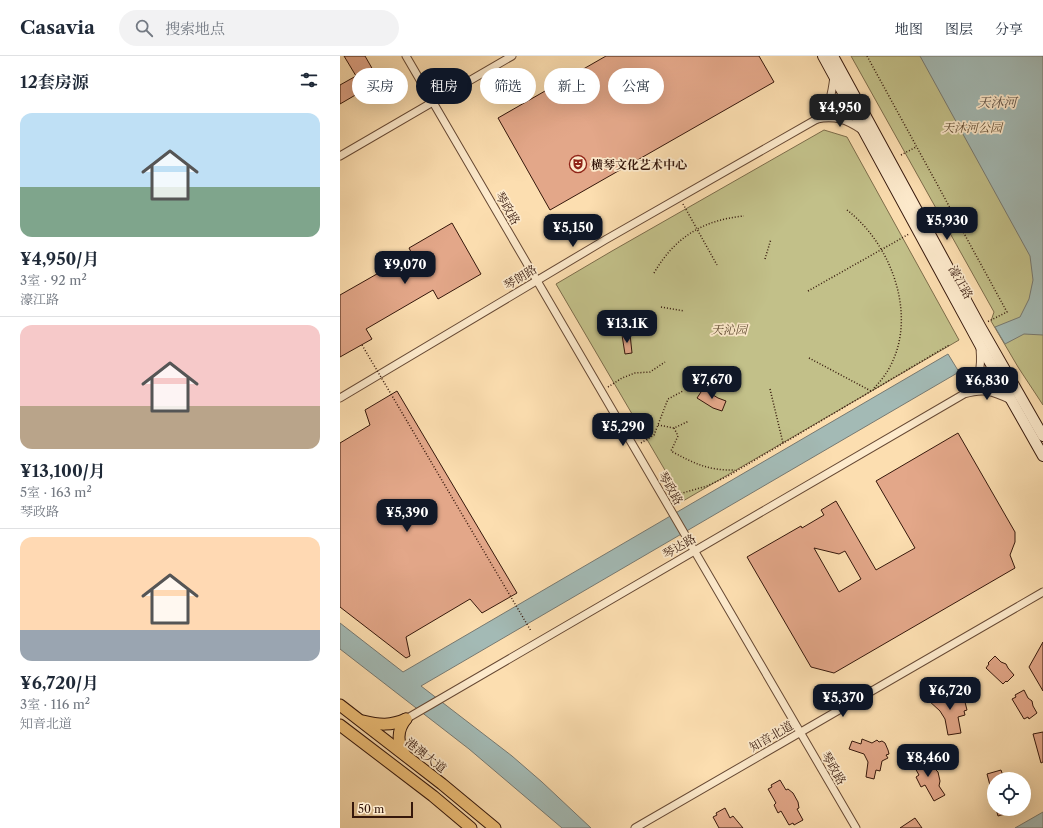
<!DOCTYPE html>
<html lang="zh">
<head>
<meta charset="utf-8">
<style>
  :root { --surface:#fff; --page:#f2f2f3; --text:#1f2937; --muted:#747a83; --line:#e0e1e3; --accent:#111827 }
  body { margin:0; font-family:"Libre Caslon Text","Noto Serif SC",serif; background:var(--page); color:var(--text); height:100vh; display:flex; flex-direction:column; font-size:15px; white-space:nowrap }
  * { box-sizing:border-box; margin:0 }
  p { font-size:13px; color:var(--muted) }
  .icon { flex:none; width:22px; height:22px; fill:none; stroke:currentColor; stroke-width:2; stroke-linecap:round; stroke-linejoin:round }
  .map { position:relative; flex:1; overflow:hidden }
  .sheet { display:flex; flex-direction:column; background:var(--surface); width:340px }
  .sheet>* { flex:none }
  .banner { position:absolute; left:12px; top:12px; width:380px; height:36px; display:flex; gap:8px }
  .buttons { position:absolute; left:647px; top:716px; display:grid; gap:8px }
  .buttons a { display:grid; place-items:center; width:44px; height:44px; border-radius:50%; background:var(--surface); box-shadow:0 4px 16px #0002; font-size:20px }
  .scale { position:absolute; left:12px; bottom:10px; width:61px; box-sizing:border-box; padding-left:4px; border:2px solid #35170b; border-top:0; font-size:11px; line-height:14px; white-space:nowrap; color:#35170b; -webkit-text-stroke:3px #fdeacc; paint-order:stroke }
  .price { position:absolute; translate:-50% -34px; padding:0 9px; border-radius:8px; background:var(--accent); color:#fff; font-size:13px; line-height:26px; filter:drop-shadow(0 1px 2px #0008) }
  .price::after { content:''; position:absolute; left:50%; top:24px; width:12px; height:9px; margin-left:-6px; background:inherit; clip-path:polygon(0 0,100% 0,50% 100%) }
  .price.on { background:#222; color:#fff }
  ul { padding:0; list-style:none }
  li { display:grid; align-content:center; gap:8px; height:212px; padding:0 20px }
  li+li { border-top:1px solid var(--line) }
  li span { display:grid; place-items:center; height:124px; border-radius:12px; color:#555 }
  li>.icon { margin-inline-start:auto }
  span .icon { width:72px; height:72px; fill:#fffc; stroke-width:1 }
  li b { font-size:17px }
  h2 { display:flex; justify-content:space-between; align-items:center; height:48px; padding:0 20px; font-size:17px }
  .tag { padding:0 14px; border-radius:18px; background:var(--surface); box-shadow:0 4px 16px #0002; font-size:14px; line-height:36px }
  .tag.on { background:var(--accent); color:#fff }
  header { display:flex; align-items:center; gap:24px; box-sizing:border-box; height:56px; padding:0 20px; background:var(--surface); border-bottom:1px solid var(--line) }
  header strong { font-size:19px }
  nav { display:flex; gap:22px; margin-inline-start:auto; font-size:14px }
  .search { width:280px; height:36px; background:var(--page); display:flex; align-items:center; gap:10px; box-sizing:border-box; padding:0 14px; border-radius:22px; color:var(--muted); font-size:15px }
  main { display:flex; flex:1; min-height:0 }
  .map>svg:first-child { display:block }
  .green { fill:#c2c089; stroke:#7c6c4a }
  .water { fill:#a3bab5; stroke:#777971 }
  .building { fill:#e3a789; stroke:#35170b; fill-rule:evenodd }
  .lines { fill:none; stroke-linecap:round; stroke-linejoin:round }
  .street-casing { stroke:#674934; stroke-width:9 }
  .secondary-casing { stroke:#35170b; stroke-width:12 }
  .primary-casing { stroke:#35170b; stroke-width:13 }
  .path { stroke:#35170b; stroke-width:1.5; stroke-dasharray:1 2; stroke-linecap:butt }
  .street { stroke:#fdeacc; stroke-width:7 }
  .secondary { stroke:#fdeacc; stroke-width:10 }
  .primary { stroke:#eebf78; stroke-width:11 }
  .path-bridge { stroke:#35170b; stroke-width:1.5; stroke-dasharray:1 2; stroke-linecap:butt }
  .labels { text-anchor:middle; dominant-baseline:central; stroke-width:3.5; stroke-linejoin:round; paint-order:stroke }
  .park-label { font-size:12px; font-style:italic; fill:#5f4a31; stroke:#fdeacc }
  .poi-label { font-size:12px; font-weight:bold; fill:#35170b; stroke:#fdeacc; text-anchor:start }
  .street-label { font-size:12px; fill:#35170b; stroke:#fdeacc }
  .water-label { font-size:13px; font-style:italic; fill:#5c5046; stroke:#fdeacc }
</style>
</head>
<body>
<header>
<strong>Casavia</strong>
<div class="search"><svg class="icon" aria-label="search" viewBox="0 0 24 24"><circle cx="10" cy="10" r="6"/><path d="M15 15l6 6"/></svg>搜索地点</div>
<nav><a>地图</a><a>图层</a><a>分享</a></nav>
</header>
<main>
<section class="sheet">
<h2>12套房源<svg class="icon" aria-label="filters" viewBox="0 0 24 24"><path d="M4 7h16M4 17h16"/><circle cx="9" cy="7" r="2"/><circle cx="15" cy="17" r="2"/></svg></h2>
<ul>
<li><span style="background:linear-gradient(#bfe0f5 60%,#7fa58c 0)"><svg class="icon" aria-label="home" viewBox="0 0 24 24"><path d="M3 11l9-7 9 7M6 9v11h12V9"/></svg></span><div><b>¥4,950/月</b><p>3室 · 92 m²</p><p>濠江路</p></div></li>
<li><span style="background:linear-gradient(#f6c9c9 65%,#b9a48a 0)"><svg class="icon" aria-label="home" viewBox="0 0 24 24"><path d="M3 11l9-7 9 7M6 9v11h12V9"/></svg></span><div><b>¥13,100/月</b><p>5室 · 163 m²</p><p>琴政路</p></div></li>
<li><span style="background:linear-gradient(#ffd9b3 75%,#9aa5b1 0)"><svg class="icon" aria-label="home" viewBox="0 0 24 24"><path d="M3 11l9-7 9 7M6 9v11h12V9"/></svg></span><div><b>¥6,720/月</b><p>3室 · 116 m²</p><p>知音北道</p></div></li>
</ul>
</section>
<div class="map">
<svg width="703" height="772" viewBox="0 0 703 772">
  <rect width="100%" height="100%" fill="#fcdeb0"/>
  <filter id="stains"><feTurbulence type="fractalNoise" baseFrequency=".005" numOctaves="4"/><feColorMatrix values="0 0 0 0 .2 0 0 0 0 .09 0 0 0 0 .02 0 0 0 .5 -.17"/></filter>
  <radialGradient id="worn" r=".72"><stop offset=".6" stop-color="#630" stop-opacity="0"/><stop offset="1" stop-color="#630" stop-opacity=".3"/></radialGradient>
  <g class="green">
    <path d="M 511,0 L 703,0 L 703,349 L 678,311 L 651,265 L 654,256 Z"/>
    <path d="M 484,74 L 507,81 L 619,284 L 343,445 L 216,228 L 272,195 Z"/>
  </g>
  <g class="water">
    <path d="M 580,0 L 703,0 L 703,279 L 684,278 L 665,288 L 655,271 L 680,261 L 689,243 L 693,224 L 690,200 Z"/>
    <path d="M 608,298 L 619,316 L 81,630 L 172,700 L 202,726 L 251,772 L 222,772 L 129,693 L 0,593 L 0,567 L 63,616 Z"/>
    <path d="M 703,756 L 703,772 L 675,772 Z"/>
  </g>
  <g class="building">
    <path d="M 4,0 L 25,0 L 41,28 L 26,37 L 24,34 L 0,48 L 0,29 L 16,20 Z"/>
    <path d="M 266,0 L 419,0 L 434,26 L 210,154 L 158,62 Z"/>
    <path d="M 112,167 L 141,218 L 98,243 L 93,234 L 26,273 L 32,283 L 0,301 L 0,239 L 72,198 L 69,192 Z"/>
    <path d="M 290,278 L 292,297 L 285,298 L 282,279 Z"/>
    <path d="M 363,333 L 378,342 L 386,345 L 382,355 L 373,352 L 357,342 Z"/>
    <path d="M 57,335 L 177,537 L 142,557 L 130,543 L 66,581 L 70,600 L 66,602 L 0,551 L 0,387 L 30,369 L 25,354 Z"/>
    <path d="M 618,377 L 675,476 L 675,486 L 670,499 L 675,512 L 494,617 L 471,611 L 407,501 L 461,470 L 462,472 L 484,459 L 481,454 L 496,445 L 536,514 L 575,492 L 536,425 ZM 474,492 L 499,498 L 505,495 L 521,523 L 499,536 Z"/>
    <path d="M 703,586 L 703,635 L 689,611 Z"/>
    <path d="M 655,600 L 661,606 L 666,608 L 668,612 L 674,619 L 667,626 L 666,625 L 663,628 L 646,612 L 649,608 L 648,607 Z"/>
    <path d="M 596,634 L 608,645 L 613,639 L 616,642 L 618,640 L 625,646 L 627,654 L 624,655 L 625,659 L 618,661 L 621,677 L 608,679 L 605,663 L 600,655 L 588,644 Z"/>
    <path d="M 684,634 L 688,642 L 692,645 L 693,650 L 697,657 L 689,663 L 688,661 L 684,663 L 672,643 L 676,641 L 675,639 Z"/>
    <path d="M 703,676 L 703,706 L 701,707 L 693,678 Z"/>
    <path d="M 522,683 L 532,687 L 537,684 L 539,686 L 542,685 L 545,687 L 548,694 L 549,698 L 546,699 L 548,702 L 542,705 L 540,715 L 536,714 L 534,723 L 526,721 L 528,706 L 524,698 L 509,693 L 512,685 L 521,688 Z"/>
    <path d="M 581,699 L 587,708 L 595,713 L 598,716 L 600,725 L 599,730 L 605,739 L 594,745 L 585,729 L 581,731 L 576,721 L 579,719 L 571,705 Z"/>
    <path d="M 661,714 L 664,723 L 654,723 L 654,737 L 652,737 L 647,718 Z"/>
    <path d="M 440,724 L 446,734 L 448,733 L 453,737 L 458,746 L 459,752 L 457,753 L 463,764 L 454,769 L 453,767 L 449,769 L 441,755 L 438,757 L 434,749 L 436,747 L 428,733 L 432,731 L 431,729 Z"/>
    <path d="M 385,752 L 390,762 L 393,760 L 403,772 L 379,772 L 373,761 L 377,759 L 376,757 Z"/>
    <path d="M 656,753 L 675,753 L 675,755 L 658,760 Z"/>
    <path d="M 575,762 L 582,772 L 560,772 Z"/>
  </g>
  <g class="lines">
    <g class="street-casing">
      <g id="street">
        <path d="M 66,0 L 516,772"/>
        <path d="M 477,63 C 495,59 507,64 522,74"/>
        <path d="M 0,100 L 172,0"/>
        <path d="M 624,337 C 640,320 642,315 640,292"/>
        <path d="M 0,342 L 265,184 L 477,63 C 490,50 492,38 494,20"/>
        <path d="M 66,663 L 624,338 C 644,332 652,335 671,344"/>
        <path d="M 295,772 L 703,536"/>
      </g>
    </g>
    <g class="secondary-casing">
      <g id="secondary">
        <path d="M 483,0 L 640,289 L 703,400"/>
        <path d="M 493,0 L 640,270 L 703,380"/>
      </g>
    </g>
    <g class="primary-casing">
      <g id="primary">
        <path d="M 0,649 L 102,728 L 155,772"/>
        <path d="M 23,665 C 39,669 51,670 66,663"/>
        <path d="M 0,669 L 93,740 L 131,772"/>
        <path d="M 65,699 C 57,687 57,674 66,663"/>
      </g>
    </g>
    <g class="path">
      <path d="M 527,0 L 667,256 L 647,266"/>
      <path d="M 561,99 L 576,91"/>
      <path d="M 343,148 L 377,209"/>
      <path d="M 507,154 C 559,194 585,283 533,333"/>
      <path d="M 425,203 L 431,183"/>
      <path d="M 314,217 C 335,181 363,164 404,160"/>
      <path d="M 468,235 L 569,178"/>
      <path d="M 321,251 L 344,255"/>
      <path d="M 469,302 L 531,335"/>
      <path d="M 268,331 L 282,322 L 295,317 L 310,316 L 325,306"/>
      <path d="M 430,333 L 443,387"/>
      <path d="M 318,369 L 334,372 L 349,365"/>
      <path d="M 334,372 L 338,380 L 331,395 C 353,407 369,415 395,414"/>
      <path d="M 301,387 L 314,379 L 328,343 L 343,335"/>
      <path d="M 332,440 L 367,430 L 388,420 L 609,289"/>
    </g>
    <use href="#street" class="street"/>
    <use href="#secondary" class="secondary"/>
    <use href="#primary" class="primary"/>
    <path class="path-bridge" d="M 22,289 L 191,575"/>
  </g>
  <defs>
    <g id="theatre-ring" transform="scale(0.9)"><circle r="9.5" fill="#fdeacc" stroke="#8f2418" stroke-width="1.5"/><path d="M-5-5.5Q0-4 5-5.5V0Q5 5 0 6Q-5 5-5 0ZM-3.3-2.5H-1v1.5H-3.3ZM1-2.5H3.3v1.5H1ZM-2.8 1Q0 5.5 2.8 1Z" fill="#8f2418"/></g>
  </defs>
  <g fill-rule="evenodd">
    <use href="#theatre-ring" x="238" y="108"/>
  </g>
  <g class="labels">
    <g class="park-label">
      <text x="632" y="71">天沐河公园</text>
      <text x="389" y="273">天沁园</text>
    </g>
    <g class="poi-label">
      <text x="251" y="108">横琴文化艺术中心</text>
    </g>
    <g class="street-label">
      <text transform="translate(168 152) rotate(60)">琴政路</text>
      <text transform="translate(180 221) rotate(-31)">琴朗路</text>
      <text transform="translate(621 226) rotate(61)">濠江路</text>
      <text transform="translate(331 432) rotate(60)">琴政路</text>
      <text transform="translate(339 490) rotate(-30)">琴达路</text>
      <text transform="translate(431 680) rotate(-30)">知音北道</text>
      <text transform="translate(86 699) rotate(38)">港澳大道</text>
      <text transform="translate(494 712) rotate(60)">琴政路</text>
    </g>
    <g class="water-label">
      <text x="657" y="46">天沐河</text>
    </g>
  </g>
  <rect width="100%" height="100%" filter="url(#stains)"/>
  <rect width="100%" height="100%" fill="url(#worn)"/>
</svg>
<div class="buttons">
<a><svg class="icon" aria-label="locate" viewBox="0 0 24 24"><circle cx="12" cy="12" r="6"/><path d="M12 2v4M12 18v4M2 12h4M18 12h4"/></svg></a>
</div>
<div class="scale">50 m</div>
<b class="price on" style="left:500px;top:72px">¥4,950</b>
<b class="price" style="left:607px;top:185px">¥5,930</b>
<b class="price" style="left:233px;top:192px">¥5,150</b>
<b class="price" style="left:65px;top:229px">¥9,070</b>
<b class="price" style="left:287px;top:288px">¥13.1K</b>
<b class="price" style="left:372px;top:344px">¥7,670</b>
<b class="price" style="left:647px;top:345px">¥6,830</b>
<b class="price" style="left:283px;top:391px">¥5,290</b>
<b class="price" style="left:67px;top:477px">¥5,390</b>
<b class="price" style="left:610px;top:655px">¥6,720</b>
<b class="price" style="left:503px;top:662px">¥5,370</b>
<b class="price" style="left:588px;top:722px">¥8,460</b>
<div class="banner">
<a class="tag">买房</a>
<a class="tag on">租房</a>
<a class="tag">筛选</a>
<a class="tag">新上</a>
<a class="tag">公寓</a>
</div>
</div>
</main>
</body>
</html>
